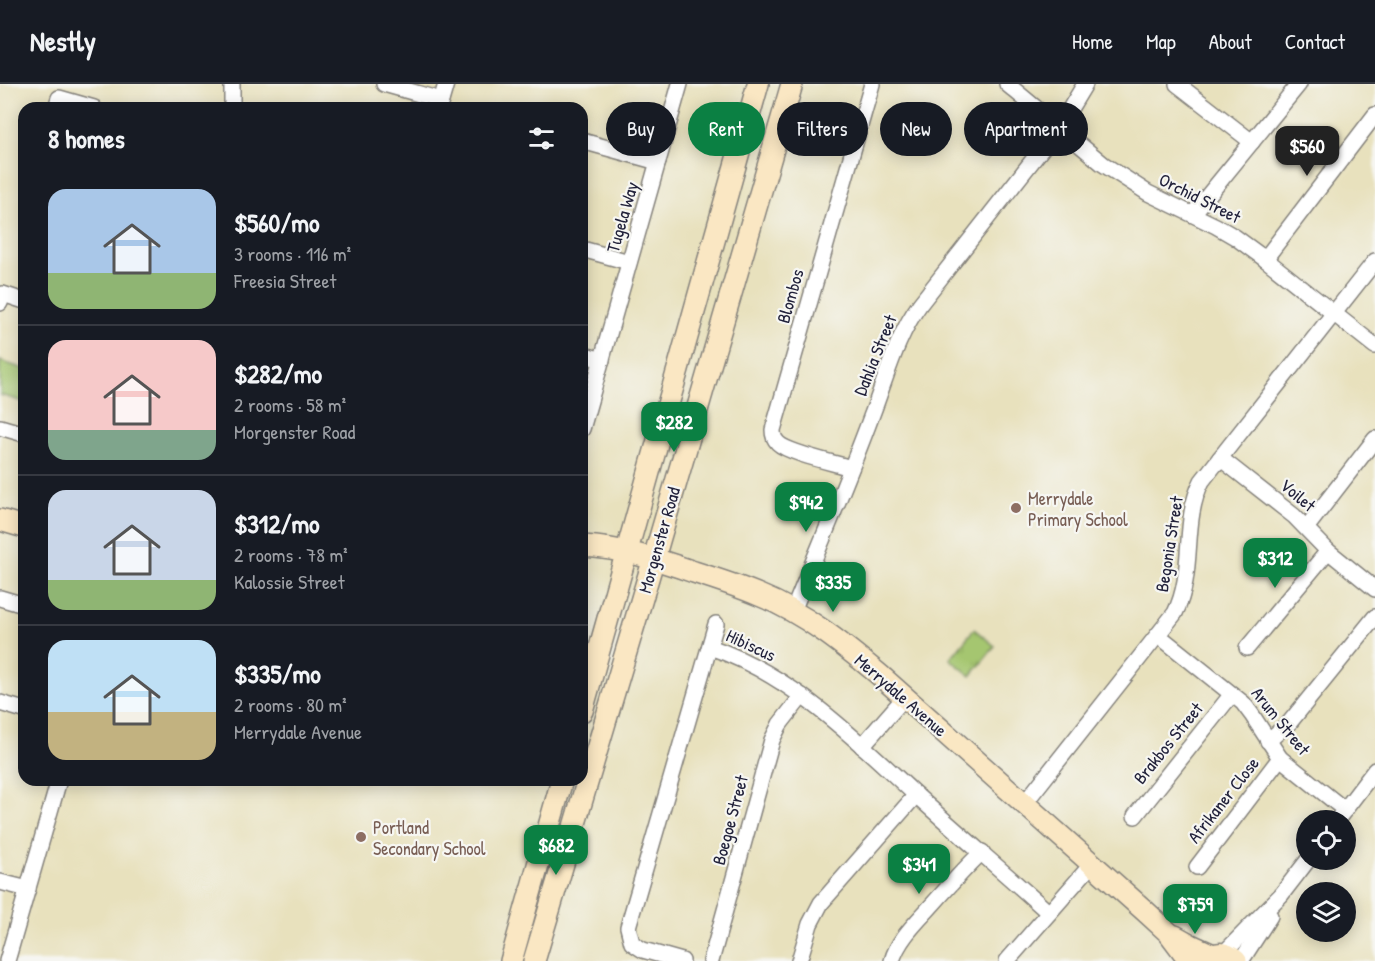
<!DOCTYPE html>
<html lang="en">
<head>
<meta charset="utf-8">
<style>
  :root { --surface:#171b24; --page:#242831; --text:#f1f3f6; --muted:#9ea1a6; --line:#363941; --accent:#0b8043 }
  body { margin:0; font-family:"Patrick Hand",sans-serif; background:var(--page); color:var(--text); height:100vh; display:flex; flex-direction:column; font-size:22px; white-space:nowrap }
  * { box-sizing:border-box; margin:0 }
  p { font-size:20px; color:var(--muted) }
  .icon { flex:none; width:33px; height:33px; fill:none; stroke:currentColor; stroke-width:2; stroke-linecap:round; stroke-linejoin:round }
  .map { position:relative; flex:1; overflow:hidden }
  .details { position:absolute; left:18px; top:18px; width:570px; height:684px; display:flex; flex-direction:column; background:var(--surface); border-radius:18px; box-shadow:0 3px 15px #0003 }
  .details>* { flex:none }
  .banner { position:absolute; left:606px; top:18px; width:570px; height:54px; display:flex; gap:12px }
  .tools { position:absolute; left:1296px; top:726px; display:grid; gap:12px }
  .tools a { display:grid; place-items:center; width:60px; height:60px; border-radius:50%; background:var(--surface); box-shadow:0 3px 15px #0003; font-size:30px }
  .price { position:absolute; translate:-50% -51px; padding:0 14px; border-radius:12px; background:var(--accent); color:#fff; font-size:20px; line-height:39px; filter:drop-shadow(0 2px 3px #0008) }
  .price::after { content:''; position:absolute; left:50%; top:36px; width:18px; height:14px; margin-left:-9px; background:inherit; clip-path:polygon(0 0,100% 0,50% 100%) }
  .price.on { background:#222; color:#fff }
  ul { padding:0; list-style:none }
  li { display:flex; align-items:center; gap:18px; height:150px; padding:0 30px }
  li+li { border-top:2px solid var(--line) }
  li span { display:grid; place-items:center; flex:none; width:168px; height:120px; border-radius:18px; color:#555 }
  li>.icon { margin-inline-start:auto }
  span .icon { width:72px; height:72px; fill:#fffc; stroke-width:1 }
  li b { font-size:26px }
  h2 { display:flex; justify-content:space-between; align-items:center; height:72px; padding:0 30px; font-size:26px }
  .tag { padding:0 21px; border-radius:27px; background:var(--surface); box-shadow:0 3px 15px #0003; font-size:21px; line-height:54px }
  .tag.on { background:var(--accent); color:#fff }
  header { display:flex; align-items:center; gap:36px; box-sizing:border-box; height:84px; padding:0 30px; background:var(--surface); border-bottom:2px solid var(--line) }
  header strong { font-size:28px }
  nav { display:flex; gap:33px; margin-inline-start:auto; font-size:21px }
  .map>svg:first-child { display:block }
  .green { fill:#a5c66f; stroke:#647455; stroke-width:1.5 }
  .park { fill:url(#park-tufts); stroke:#647455; stroke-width:1.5 }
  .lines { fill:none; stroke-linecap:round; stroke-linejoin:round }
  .street-casing { stroke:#85827c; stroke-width:18 }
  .secondary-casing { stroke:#85827c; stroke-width:24 }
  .street { stroke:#fff; stroke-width:15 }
  .secondary { stroke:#fae7c3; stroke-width:21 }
  .education-dot { fill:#8d6e63; stroke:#f6f6f2; stroke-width:2 }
  .labels { text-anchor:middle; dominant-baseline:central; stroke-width:4.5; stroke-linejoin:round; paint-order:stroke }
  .street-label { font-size:18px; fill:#22223b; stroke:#f6f6f2 }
  .education-label { font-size:18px; fill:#785e54; stroke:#f6f6f2; text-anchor:start }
</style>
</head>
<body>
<header>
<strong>Nestly</strong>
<nav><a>Home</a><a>Map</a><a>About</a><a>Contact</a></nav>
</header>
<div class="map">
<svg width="1375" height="877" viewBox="0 0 1375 877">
  <defs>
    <pattern id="park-tufts" width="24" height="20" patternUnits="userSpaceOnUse" patternTransform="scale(1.5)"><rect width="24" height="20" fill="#a5c66f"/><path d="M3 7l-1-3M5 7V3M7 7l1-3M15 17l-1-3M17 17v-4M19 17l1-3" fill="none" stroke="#8eaa61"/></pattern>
  </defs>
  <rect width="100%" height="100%" fill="#f6f6f2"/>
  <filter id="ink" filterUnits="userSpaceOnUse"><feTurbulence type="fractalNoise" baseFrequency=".0167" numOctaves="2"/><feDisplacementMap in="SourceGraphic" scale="12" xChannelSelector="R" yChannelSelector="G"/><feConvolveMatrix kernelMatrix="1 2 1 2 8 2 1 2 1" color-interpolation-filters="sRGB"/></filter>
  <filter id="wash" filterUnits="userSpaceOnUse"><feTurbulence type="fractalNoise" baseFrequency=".008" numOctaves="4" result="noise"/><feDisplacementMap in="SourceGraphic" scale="24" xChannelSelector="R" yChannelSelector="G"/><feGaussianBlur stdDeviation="1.35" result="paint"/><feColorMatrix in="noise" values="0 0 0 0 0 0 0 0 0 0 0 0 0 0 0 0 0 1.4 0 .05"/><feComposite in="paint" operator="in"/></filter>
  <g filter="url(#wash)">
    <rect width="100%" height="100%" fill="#e8e1bd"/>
    <path class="green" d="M 0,277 L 24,285 L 24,318 L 0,311 Z"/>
    <path class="park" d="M 974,545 L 995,562 L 971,592 L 950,575 Z"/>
  </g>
  <g filter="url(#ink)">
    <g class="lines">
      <g class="street-casing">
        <g id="street">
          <path d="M 384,0 L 441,16"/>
          <path d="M 1007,0 L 1103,80 L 1148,109 L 1216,142 L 1235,153 L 1265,175 L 1375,262"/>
          <path d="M 1177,0 L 1252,58"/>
          <path d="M 56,24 L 59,14 L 94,24"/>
          <path d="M 232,24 L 232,0"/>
          <path d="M 439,24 L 446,0"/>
          <path d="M 582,57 L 658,78"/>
          <path d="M 1193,130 L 1299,0"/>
          <path d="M 582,165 L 629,178"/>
          <path d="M 1265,175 L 1375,31"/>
          <path d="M 0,219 L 3,210 L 24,217"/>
          <path d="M 582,270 L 602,276"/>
          <path d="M 0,343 L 24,350"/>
          <path d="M 582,345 L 680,0"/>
          <path d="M 1220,374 L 1294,432 L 1328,467 L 1375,505"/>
          <path d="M 851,384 C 835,379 788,369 778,359 C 774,355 773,352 773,346 L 872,0"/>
          <path d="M 1307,443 L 1375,355"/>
          <path d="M 0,514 L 24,521"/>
          <path d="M 793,527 C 819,463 847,398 871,333 C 886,295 896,253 920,220 L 1059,43 L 1085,0"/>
          <path d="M 1158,551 L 1243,619 L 1252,631 L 1280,674 L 1345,726"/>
          <path d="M 710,563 C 792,591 854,654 916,711 C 960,751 1005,789 1049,829"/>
          <path d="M 1247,564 L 1328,467"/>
          <path d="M 0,619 L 24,626"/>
          <path d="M 1268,657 L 1290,638 L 1375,533"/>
          <path d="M 862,662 L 904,614"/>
          <path d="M 1024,720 L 1175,529 C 1196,487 1181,438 1202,397 L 1375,177"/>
          <path d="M 1135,732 L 1232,610"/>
          <path d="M 1337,736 L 1375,686"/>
          <path d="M 1197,783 L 1280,674"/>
          <path d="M 0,798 L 28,805"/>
          <path d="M 1223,870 L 1281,811 L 1308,776"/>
          <path d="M 7,877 L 59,696"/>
          <path d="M 682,877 L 643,866 L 632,859 L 628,843 L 716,540"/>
          <path d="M 711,877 L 772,656 L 780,640 L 802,612"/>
          <path d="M 799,877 L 810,840 L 821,819 L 916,711"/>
          <path d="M 892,877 C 898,855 918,837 933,820 C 949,802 965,784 982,768"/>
          <path d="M 1007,877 L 1092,780"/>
          <path d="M 1241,877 L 1270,832"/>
        </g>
      </g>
      <g class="secondary-casing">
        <g id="secondary">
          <path d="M 0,436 L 24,443"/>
          <path d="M 582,462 C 621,464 657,475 694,488 C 716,495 738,502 759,511 C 806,530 844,561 882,593 L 1145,827 L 1169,849 L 1190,877"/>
          <path d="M 582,627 L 758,0"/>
          <path d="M 1175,852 L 1191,861 L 1213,871"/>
          <path d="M 511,877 L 562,696"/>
          <path d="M 534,877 L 654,474 L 792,0"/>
          <path d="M 1205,877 C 1216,867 1225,867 1236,877"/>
        </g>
      </g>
      <use href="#street" class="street"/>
      <use href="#secondary" class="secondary"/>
    </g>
  </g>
  <g class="education-dot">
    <circle cx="1016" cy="424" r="6"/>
    <circle cx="361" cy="753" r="6"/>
  </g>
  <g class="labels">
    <g class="street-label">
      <text transform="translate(1200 114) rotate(27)">Orchid Street</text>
      <text transform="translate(622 133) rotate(-74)">Tugela Way</text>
      <text transform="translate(790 212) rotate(-74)">Blombos</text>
      <text transform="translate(875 271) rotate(-68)">Dahlia Street</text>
      <text transform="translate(1298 411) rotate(40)">Voilet</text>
      <text transform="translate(659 456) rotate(-74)">Morgenster Road</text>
      <text transform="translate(1169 460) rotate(-81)">Begonia Street</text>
      <text transform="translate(751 561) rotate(25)">Hibiscus</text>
      <text transform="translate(901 611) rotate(41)">Merrydale Avenue</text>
      <text transform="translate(1281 637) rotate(51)">Arum Street</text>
      <text transform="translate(1168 659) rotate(-51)">Brakbos Street</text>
      <text transform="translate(1223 716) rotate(-52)">Afrikaner Close</text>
      <text transform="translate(730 736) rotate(-75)">Boegoe Street</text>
    </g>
    <g class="education-label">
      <text x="1028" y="414">Merrydale<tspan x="1028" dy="21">Primary School</tspan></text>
      <text x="373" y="743">Portland<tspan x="373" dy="21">Secondary School</tspan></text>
    </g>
  </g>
</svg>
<div class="tools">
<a><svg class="icon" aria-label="locate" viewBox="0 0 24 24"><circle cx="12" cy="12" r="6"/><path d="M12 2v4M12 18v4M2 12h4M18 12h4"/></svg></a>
<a><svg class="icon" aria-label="layers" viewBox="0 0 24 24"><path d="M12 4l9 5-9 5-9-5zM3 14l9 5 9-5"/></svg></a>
</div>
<b class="price on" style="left:1307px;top:93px">$560</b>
<b class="price" style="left:674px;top:369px">$282</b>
<b class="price" style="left:806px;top:449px">$942</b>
<b class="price" style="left:1275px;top:505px">$312</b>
<b class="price" style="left:833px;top:529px">$335</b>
<b class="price" style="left:556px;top:792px">$682</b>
<b class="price" style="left:919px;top:811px">$341</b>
<b class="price" style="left:1195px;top:851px">$759</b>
<div class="banner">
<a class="tag">Buy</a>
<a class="tag on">Rent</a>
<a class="tag">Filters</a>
<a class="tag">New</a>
<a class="tag">Apartment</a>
</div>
<section class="details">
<h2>8 homes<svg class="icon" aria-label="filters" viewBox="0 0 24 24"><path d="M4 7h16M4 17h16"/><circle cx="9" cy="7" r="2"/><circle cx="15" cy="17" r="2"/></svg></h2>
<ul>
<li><span style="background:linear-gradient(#a9c7e8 70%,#8fb573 0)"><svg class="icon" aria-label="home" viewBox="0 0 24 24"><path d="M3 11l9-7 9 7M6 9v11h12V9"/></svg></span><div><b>$560/mo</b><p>3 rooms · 116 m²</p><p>Freesia Street</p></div></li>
<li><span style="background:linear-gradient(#f6c9c9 75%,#7fa58c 0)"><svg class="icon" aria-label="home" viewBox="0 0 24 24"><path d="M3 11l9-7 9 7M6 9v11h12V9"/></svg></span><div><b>$282/mo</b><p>2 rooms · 58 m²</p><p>Morgenster Road</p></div></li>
<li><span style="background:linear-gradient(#c9d6e8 75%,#8fb573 0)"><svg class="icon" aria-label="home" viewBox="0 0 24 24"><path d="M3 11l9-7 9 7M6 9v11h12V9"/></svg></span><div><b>$312/mo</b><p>2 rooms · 78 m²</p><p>Kalossie Street</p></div></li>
<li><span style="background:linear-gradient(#bfe0f5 60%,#c2b280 0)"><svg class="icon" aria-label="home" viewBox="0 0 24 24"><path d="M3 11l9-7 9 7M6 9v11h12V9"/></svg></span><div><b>$335/mo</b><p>2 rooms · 80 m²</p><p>Merrydale Avenue</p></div></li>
</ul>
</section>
</div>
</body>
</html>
